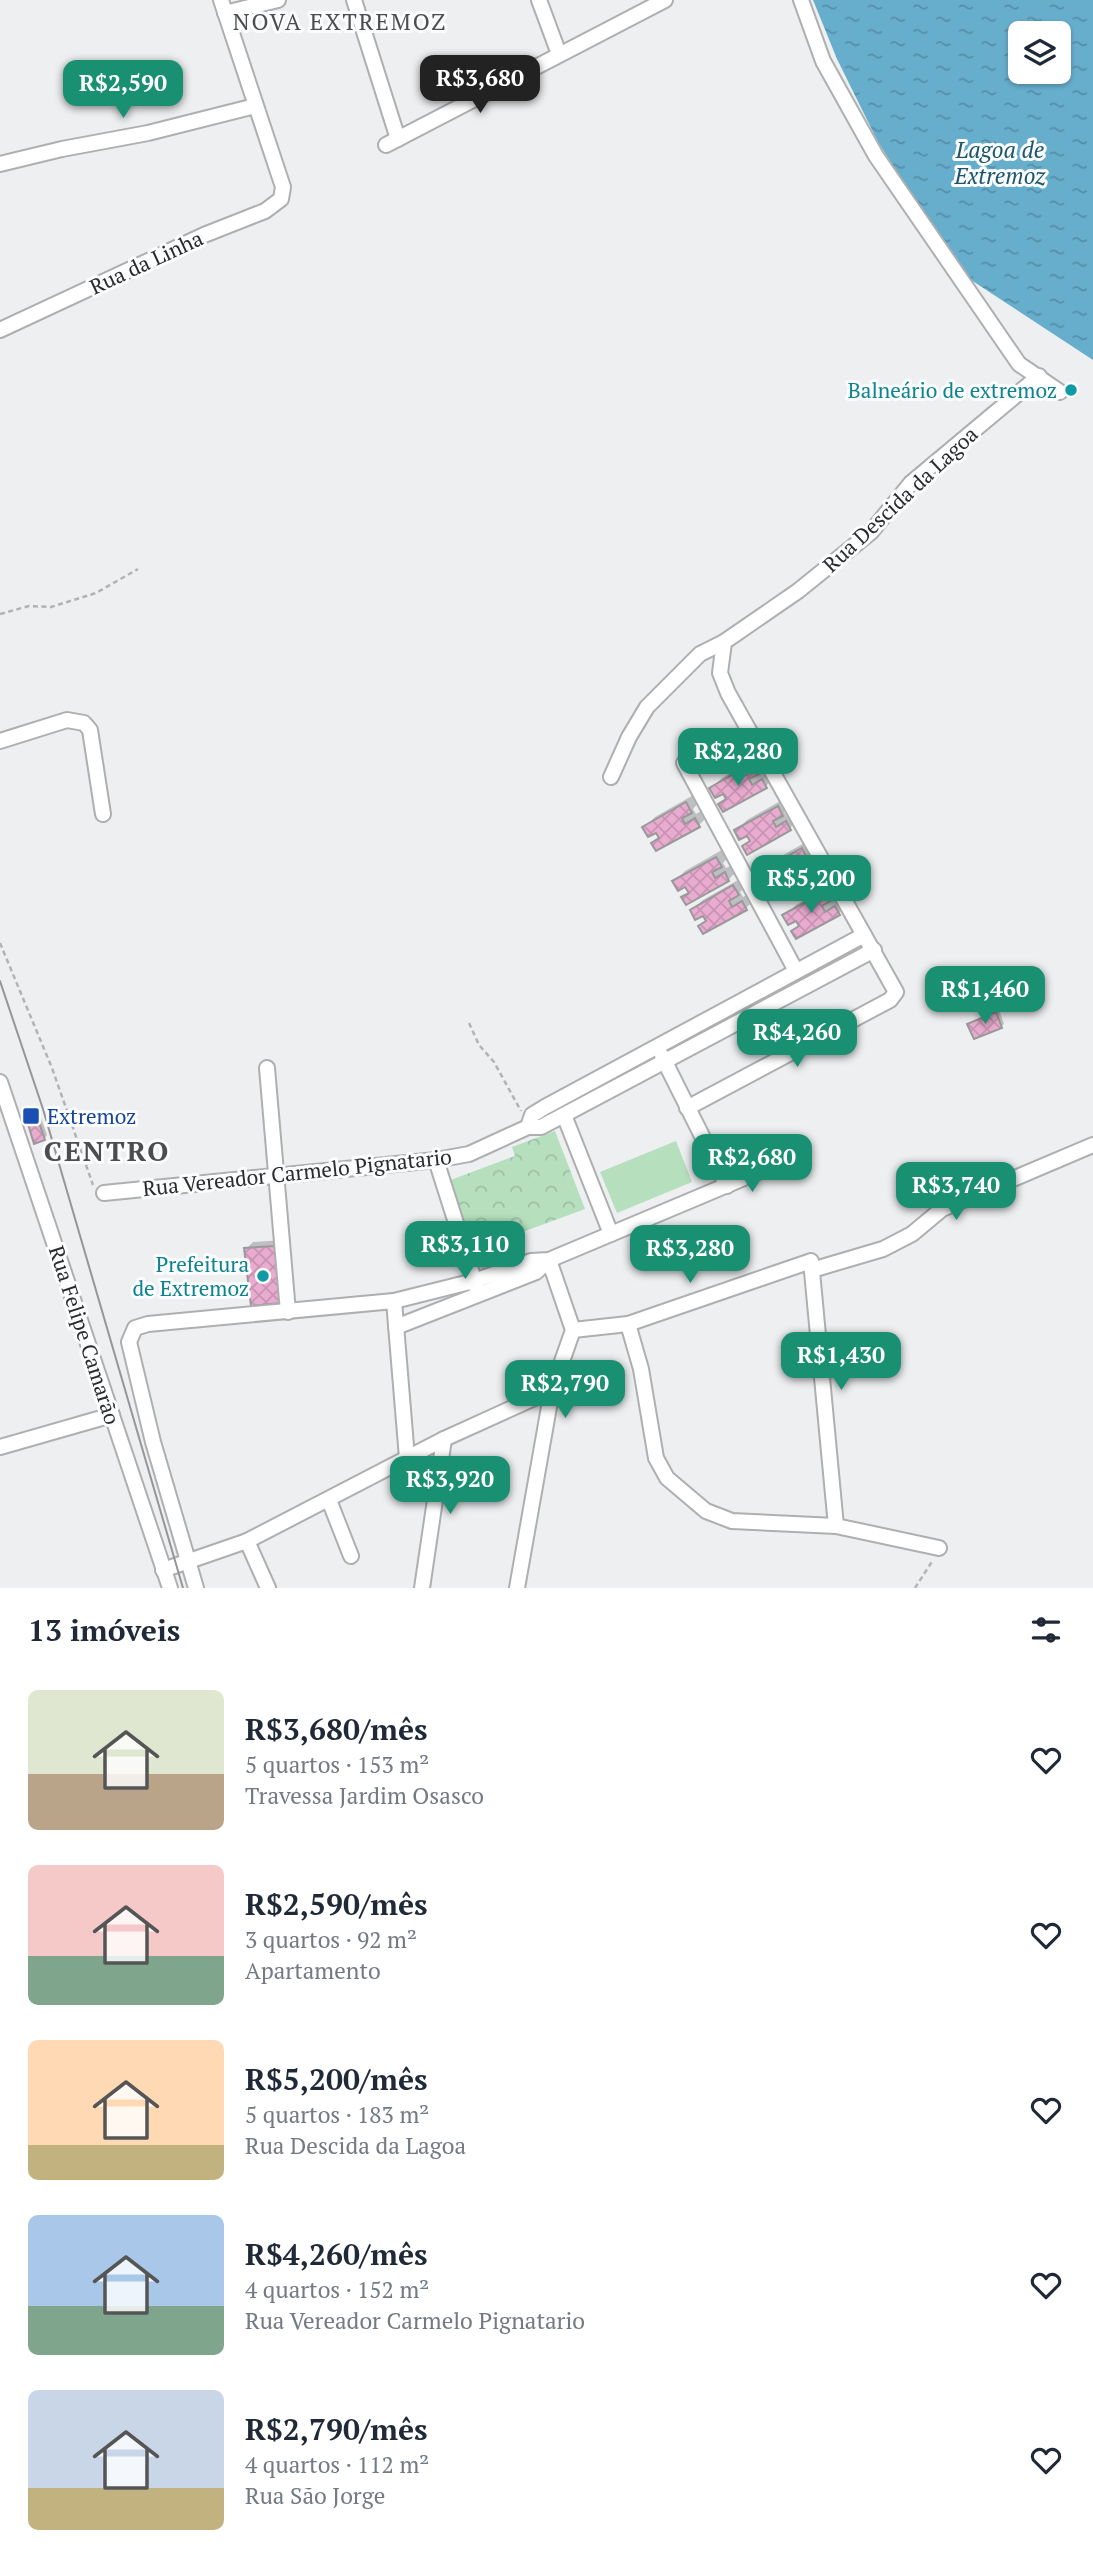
<!DOCTYPE html>
<html lang="pt">
<head>
<meta charset="utf-8">
<style>
  :root { --surface:#fff; --page:#f2f2f3; --text:#1f2937; --muted:#747a83; --accent:#1a9073 }
  body { margin:0; font-family:"PT Serif",serif; background:var(--page); color:var(--text); height:100vh; display:flex; flex-direction:column; font-size:26px; white-space:nowrap }
  * { box-sizing:border-box; margin:0 }
  p { font-size:23px; color:var(--muted) }
  .icon { flex:none; width:38px; height:38px; fill:none; stroke:currentColor; stroke-width:2; stroke-linecap:round; stroke-linejoin:round }
  .map { position:relative; height:1588px; overflow:hidden }
  .sheet { display:flex; flex-direction:column; background:var(--surface); flex:1 }
  .sheet>* { flex:none }
  .controls { position:absolute; left:1008px; top:21px; display:grid; gap:14px }
  .controls a { display:grid; place-items:center; width:63px; height:63px; border-radius:10px; background:var(--surface); box-shadow:0 2px 5px #0004; font-size:35px }
  .price { position:absolute; translate:-50% -60px; padding:0 16px; border-radius:14px; background:var(--accent); color:#fff; font-size:23px; line-height:46px; filter:drop-shadow(0 2px 4px #0008) }
  .price::after { content:''; position:absolute; left:50%; top:42px; width:21px; height:16px; margin-left:-10px; background:inherit; clip-path:polygon(0 0,100% 0,50% 100%) }
  .price.current { background:#222; color:#fff }
  ul { padding:0; list-style:none }
  li { display:flex; align-items:center; gap:21px; height:175px; padding:0 28px }
  li span { display:grid; place-items:center; flex:none; width:196px; height:140px; border-radius:10px; color:#555 }
  li>.icon { margin-inline-start:auto }
  span .icon { width:84px; height:84px; fill:#fffc; stroke-width:1 }
  li b { font-size:30px }
  h2 { display:flex; justify-content:space-between; align-items:center; height:84px; padding:0 28px; font-size:30px }
  .map>svg:first-child { display:block }
  .park { fill:url(#park-crowns) }
  .pitch { fill:#b6dfbe }
  .water { fill:url(#water-ripples); fill-rule:evenodd }
  .shadow { fill:#0003 }
  .building { fill:url(#building-cross-hatch); stroke:#9a999a; stroke-width:2 }
  .lines { fill:none; stroke-linecap:round; stroke-linejoin:round }
  .minor-casing { stroke:#aeafb0; stroke-width:18 }
  .path { stroke:#b1b3b4; stroke-width:2.5; stroke-dasharray:5 3.5; stroke-linecap:butt }
  .minor { stroke:#fff; stroke-width:14 }
  .tram { stroke:#959697; stroke-width:2 }
  .culture-dot { fill:#0f9aa8; stroke:#fbfcfd; stroke-width:2.5 }
  .transit-dot { fill:#1a4fb4; stroke:#fbfcfd; stroke-width:2.5 }
  .labels { text-anchor:middle; dominant-baseline:central; stroke-width:6; stroke-linejoin:round; paint-order:stroke }
  .street-label { font-size:21px; fill:#2b2b2c; stroke:#fbfcfd }
  .culture-label { font-size:21px; fill:#0d838f; stroke:#fbfcfd; text-anchor:end }
  .transit-label { font-size:21px; fill:#164399; stroke:#fbfcfd; text-anchor:start }
  .neighbourhood-label { font-size:23px; letter-spacing:2px; fill:#4c4d4e; stroke:#fbfcfd }
  .water-label { font-size:23px; font-style:italic; fill:#1c566c; stroke:#fbfcfd }
  .district-label { font-size:28px; font-weight:bold; letter-spacing:2px; fill:#4c4d4e; stroke:#fbfcfd }
</style>
</head>
<body>
<div class="map">
<svg width="1093" height="1588" viewBox="0 0 1093 1588">
  <defs>
    <pattern id="park-crowns" width="20" height="18" patternUnits="userSpaceOnUse" patternTransform="scale(1.75)"><rect width="20" height="18" fill="#b6dfbe"/><path d="M2 6a3 3 0 1 1 6 0M12 15a3 3 0 1 1 6 0" fill="none" stroke="#9dc0a3"/></pattern>
    <pattern id="water-ripples" width="26" height="14" patternUnits="userSpaceOnUse" patternTransform="scale(1.75)"><rect width="26" height="14" fill="#67aecd"/><path d="M2 4q2-2 4 0t4 0M15 11q2-2 4 0t4 0" fill="none" stroke="#558ea7"/></pattern>
    <pattern id="building-cross-hatch" width="8" height="8" patternUnits="userSpaceOnUse" patternTransform="scale(1.75)"><rect width="8" height="8" fill="#e9acd0"/><path d="M0 0l8 8M0 8l8-8" fill="none" stroke="#c894b3"/></pattern>
  </defs>
  <rect width="100%" height="100%" fill="#edeff0"/>
  <path class="park" d="M 555,1131 L 585,1209 L 517,1234 L 524,1256 L 482,1272 L 448,1181 L 515,1156 L 512,1147 Z"/>
  <path class="pitch" d="M 676,1141 L 692,1182 L 617,1213 L 600,1172 Z"/>
  <path class="water" d="M 813,0 L 1093,0 L 1093,360 L 968,278 L 936,234 L 878,142 L 837,59 ZM 1020,33 L 1059,33 L 1059,72 L 1020,72 Z"/>
  <g class="shadow">
    <path d="M 764,754 L 768,761 L 760,770 L 763,775 L 773,769 L 776,775 L 766,786 L 720,804 L 727,798 L 723,791 L 711,789 L 722,778 Z"/>
    <path d="M 697,793 L 701,800 L 693,809 L 696,814 L 706,808 L 710,814 L 699,825 L 653,843 L 660,836 L 656,830 L 644,828 L 655,817 Z"/>
    <path d="M 789,796 L 793,803 L 784,812 L 787,817 L 798,812 L 801,817 L 790,828 L 744,846 L 751,840 L 748,834 L 736,831 L 747,820 Z"/>
    <path d="M 813,838 L 817,846 L 808,854 L 812,860 L 822,854 L 825,860 L 814,871 L 769,888 L 775,882 L 772,876 L 760,873 L 771,862 Z"/>
    <path d="M 727,847 L 731,854 L 723,863 L 726,868 L 736,863 L 739,869 L 728,880 L 686,903 L 683,897 L 690,891 L 686,885 L 674,882 L 685,871 Z"/>
    <path d="M 745,876 L 749,883 L 740,892 L 743,897 L 753,891 L 757,897 L 746,908 L 700,926 L 707,919 L 704,913 L 692,910 L 703,900 Z"/>
    <path d="M 838,881 L 842,888 L 833,897 L 836,902 L 846,896 L 850,902 L 839,913 L 793,931 L 800,924 L 797,919 L 785,916 L 796,905 Z"/>
    <path d="M 999,1010 L 1004,1024 L 1001,1027 L 969,1024 Z"/>
    <path d="M 37,1106 L 47,1135 L 44,1139 L 26,1112 Z"/>
    <path d="M 282,1240 L 287,1294 L 246,1249 L 253,1242 Z"/>
  </g>
  <g class="building">
    <path d="M 753,763 L 759,774 L 749,779 L 752,785 L 762,779 L 767,788 L 723,812 L 718,804 L 726,799 L 723,794 L 715,798 L 709,788 Z"/>
    <path d="M 686,802 L 692,813 L 682,818 L 685,824 L 695,818 L 700,827 L 656,851 L 651,843 L 659,838 L 656,833 L 648,837 L 642,827 Z"/>
    <path d="M 778,806 L 783,816 L 773,821 L 776,827 L 786,821 L 791,830 L 747,855 L 742,846 L 750,841 L 747,836 L 739,840 L 734,830 Z"/>
    <path d="M 802,848 L 807,858 L 797,864 L 800,869 L 810,863 L 815,872 L 771,897 L 766,888 L 774,884 L 771,878 L 763,882 L 758,873 Z"/>
    <path d="M 716,857 L 722,867 L 712,872 L 715,878 L 725,872 L 729,881 L 686,905 L 681,897 L 689,893 L 685,887 L 678,891 L 672,881 Z"/>
    <path d="M 733,885 L 739,895 L 729,901 L 732,907 L 742,901 L 747,910 L 703,934 L 698,926 L 706,921 L 703,916 L 695,920 L 690,910 Z"/>
    <path d="M 826,891 L 832,900 L 822,906 L 825,912 L 835,906 L 840,915 L 796,939 L 791,931 L 799,926 L 796,921 L 788,925 L 782,915 Z"/>
    <path d="M 996,1012 L 1002,1028 L 974,1039 L 967,1024 Z"/>
    <path d="M 34,1108 L 45,1140 L 34,1144 L 24,1111 Z"/>
    <path d="M 275,1246 L 281,1303 L 251,1306 L 244,1248 Z"/>
  </g>
  <g class="lines">
    <g class="minor-casing">
      <g id="minor">
        <path d="M 354,0 L 398,139"/>
        <path d="M 539,0 L 559,54"/>
        <path d="M 801,0 L 823,61 L 876,156 L 1019,364 L 1060,392"/>
        <path d="M 225,13 L 278,0"/>
        <path d="M 386,145 L 665,0"/>
        <path d="M 0,164 L 62,149 L 148,133 L 255,106"/>
        <path d="M 0,330 L 204,235 L 265,211 L 281,199 L 283,187 L 221,0"/>
        <path d="M 0,741 L 67,720 L 84,723 L 90,730 L 103,814"/>
        <path d="M 684,763 L 796,971"/>
        <path d="M 611,777 L 629,737 L 647,707 L 700,654 L 724,642 L 798,591 L 871,532 L 911,483 L 1039,376"/>
        <path d="M 662,1056 L 727,1186"/>
        <path d="M 267,1068 L 288,1312"/>
        <path d="M 0,1082 L 170,1588"/>
        <path d="M 687,1108 L 890,1000 L 896,992 L 728,693 L 720,673 L 724,642"/>
        <path d="M 564,1115 L 611,1234"/>
        <path d="M 528,1127 L 532,1115 L 545,1107 L 864,935"/>
        <path d="M 436,1160 L 477,1289"/>
        <path d="M 104,1193 L 436,1160 L 469,1154 L 528,1127 L 541,1127 L 874,950"/>
        <path d="M 812,1270 L 883,1249 L 912,1234 L 942,1209 L 1093,1145"/>
        <path d="M 394,1301 L 407,1458"/>
        <path d="M 628,1324 L 641,1369 L 656,1458 L 667,1478 L 706,1511 L 732,1521 L 836,1526 L 939,1548"/>
        <path d="M 396,1327 L 536,1272 L 549,1260 L 573,1330 L 552,1390 L 517,1588"/>
        <path d="M 573,1330 L 628,1324 L 811,1261 L 836,1526"/>
        <path d="M 0,1447 L 112,1415"/>
        <path d="M 329,1500 L 351,1556"/>
        <path d="M 247,1541 L 268,1588"/>
        <path d="M 163,1570 L 247,1541 L 444,1439 L 552,1390"/>
        <path d="M 196,1588 L 153,1442 L 129,1342 L 135,1328 L 148,1324 L 394,1301 L 474,1281 L 531,1261 L 549,1260 L 763,1170"/>
        <path d="M 422,1588 L 444,1439"/>
      </g>
    </g>
    <g class="path">
      <path d="M 0,614 L 29,606 L 51,607 L 96,593 L 138,569"/>
      <path d="M 0,943 L 52,1068 L 93,1185"/>
      <path d="M 469,1023 L 479,1045 L 494,1062 L 521,1111"/>
      <path d="M 915,1588 L 933,1560"/>
    </g>
    <use href="#minor" class="minor"/>
    <path class="tram" d="M 0,981 L 43,1109 L 183,1588"/>
  </g>
  <g class="culture-dot">
    <circle cx="1071" cy="390" r="7"/>
    <circle cx="263" cy="1276" r="7"/>
  </g>
  <rect class="transit-dot" x="22" y="1107" width="18" height="18" rx="3.5"/>
  <g class="labels">
    <g class="street-label">
      <text transform="translate(146 262) rotate(-25)">Rua da Linha</text>
      <text transform="translate(900 499) rotate(-43)">Rua Descida da Lagoa</text>
      <text transform="translate(297 1172) rotate(-6)">Rua Vereador Carmelo Pignatario</text>
      <text transform="translate(85 1335) rotate(72)">Rua Felipe Camarão</text>
    </g>
    <g class="culture-label">
      <text x="1057" y="390">Balneário de extremoz</text>
      <text x="249" y="1264">Prefeitura<tspan x="249" dy="24">de Extremoz</tspan></text>
    </g>
    <g class="transit-label">
      <text x="47" y="1116">Extremoz</text>
    </g>
    <g class="neighbourhood-label">
      <text x="340" y="21">NOVA EXTREMOZ</text>
    </g>
    <g class="water-label">
      <text x="1000" y="149">Lagoa de<tspan x="1000" dy="26">Extremoz</tspan></text>
    </g>
    <g class="district-label">
      <text x="107" y="1150">CENTRO</text>
    </g>
  </g>
</svg>
<div class="controls">
<a><svg class="icon" aria-label="layers" viewBox="0 0 24 24"><path d="M12 4l9 5-9 5-9-5zM3 14l9 5 9-5"/></svg></a>
</div>
<b class="price current" style="left:480px;top:115px">R$3,680</b>
<b class="price" style="left:123px;top:120px">R$2,590</b>
<b class="price" style="left:738px;top:788px">R$2,280</b>
<b class="price" style="left:811px;top:915px">R$5,200</b>
<b class="price" style="left:985px;top:1026px">R$1,460</b>
<b class="price" style="left:797px;top:1069px">R$4,260</b>
<b class="price" style="left:752px;top:1194px">R$2,680</b>
<b class="price" style="left:956px;top:1222px">R$3,740</b>
<b class="price" style="left:465px;top:1281px">R$3,110</b>
<b class="price" style="left:690px;top:1285px">R$3,280</b>
<b class="price" style="left:841px;top:1392px">R$1,430</b>
<b class="price" style="left:565px;top:1420px">R$2,790</b>
<b class="price" style="left:450px;top:1516px">R$3,920</b>
</div>
<section class="sheet">
<h2>13 imóveis<svg class="icon" aria-label="filters" viewBox="0 0 24 24"><path d="M4 7h16M4 17h16"/><circle cx="9" cy="7" r="2"/><circle cx="15" cy="17" r="2"/></svg></h2>
<ul>
<li><span style="background:linear-gradient(#dfe7d0 60%,#b9a48a 0)"><svg class="icon" aria-label="home" viewBox="0 0 24 24"><path d="M3 11l9-7 9 7M6 9v11h12V9"/></svg></span><div><b>R$3,680/mês</b><p>5 quartos · 153 m²</p><p>Travessa Jardim Osasco</p></div><svg class="icon" aria-label="heart" viewBox="0 0 24 24"><path d="M12 20l-8-8c-3-5 5-10 8-4 3-6 11-1 8 4z"/></svg></li>
<li><span style="background:linear-gradient(#f6c9c9 65%,#7fa58c 0)"><svg class="icon" aria-label="home" viewBox="0 0 24 24"><path d="M3 11l9-7 9 7M6 9v11h12V9"/></svg></span><div><b>R$2,590/mês</b><p>3 quartos · 92 m²</p><p>Apartamento</p></div><svg class="icon" aria-label="heart" viewBox="0 0 24 24"><path d="M12 20l-8-8c-3-5 5-10 8-4 3-6 11-1 8 4z"/></svg></li>
<li><span style="background:linear-gradient(#ffd9b3 75%,#c2b280 0)"><svg class="icon" aria-label="home" viewBox="0 0 24 24"><path d="M3 11l9-7 9 7M6 9v11h12V9"/></svg></span><div><b>R$5,200/mês</b><p>5 quartos · 183 m²</p><p>Rua Descida da Lagoa</p></div><svg class="icon" aria-label="heart" viewBox="0 0 24 24"><path d="M12 20l-8-8c-3-5 5-10 8-4 3-6 11-1 8 4z"/></svg></li>
<li><span style="background:linear-gradient(#a9c7e8 65%,#7fa58c 0)"><svg class="icon" aria-label="home" viewBox="0 0 24 24"><path d="M3 11l9-7 9 7M6 9v11h12V9"/></svg></span><div><b>R$4,260/mês</b><p>4 quartos · 152 m²</p><p>Rua Vereador Carmelo Pignatario</p></div><svg class="icon" aria-label="heart" viewBox="0 0 24 24"><path d="M12 20l-8-8c-3-5 5-10 8-4 3-6 11-1 8 4z"/></svg></li>
<li><span style="background:linear-gradient(#c9d6e8 70%,#c2b280 0)"><svg class="icon" aria-label="home" viewBox="0 0 24 24"><path d="M3 11l9-7 9 7M6 9v11h12V9"/></svg></span><div><b>R$2,790/mês</b><p>4 quartos · 112 m²</p><p>Rua São Jorge</p></div><svg class="icon" aria-label="heart" viewBox="0 0 24 24"><path d="M12 20l-8-8c-3-5 5-10 8-4 3-6 11-1 8 4z"/></svg></li>
</ul>
</section>
</body>
</html>
